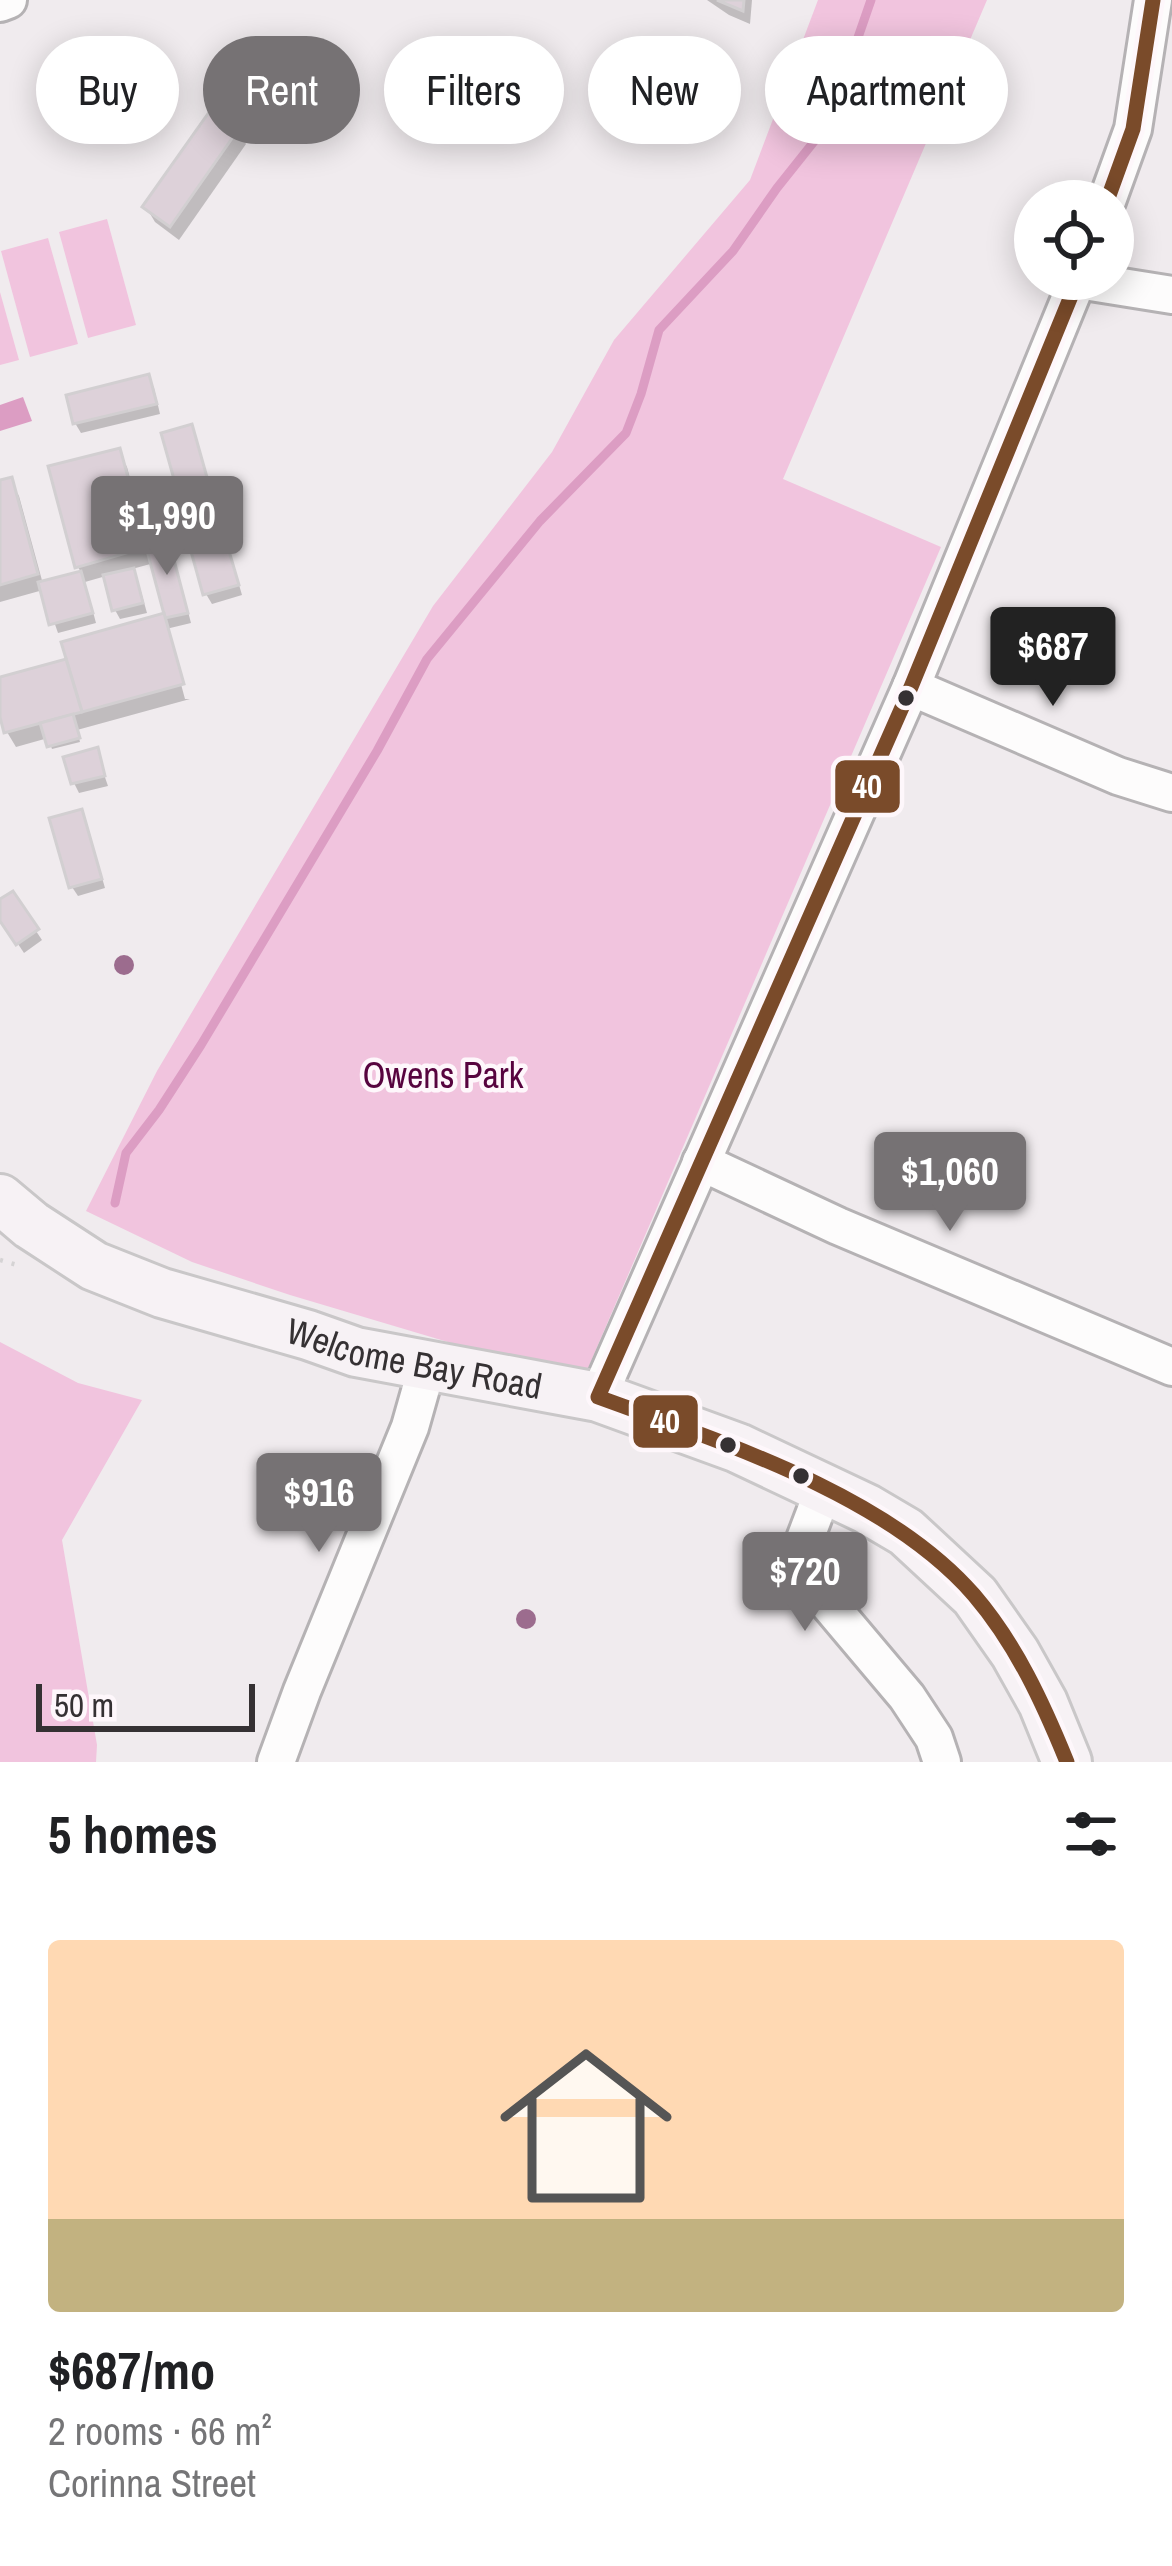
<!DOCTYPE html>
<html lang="en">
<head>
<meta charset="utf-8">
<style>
  :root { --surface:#fff; --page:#f2f2f2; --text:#202124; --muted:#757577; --line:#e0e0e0; --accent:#767274 }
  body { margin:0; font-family:"Archivo Narrow",sans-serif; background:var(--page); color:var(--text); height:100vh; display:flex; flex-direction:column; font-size:45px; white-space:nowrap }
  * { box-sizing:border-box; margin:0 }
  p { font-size:39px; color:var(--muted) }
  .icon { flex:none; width:66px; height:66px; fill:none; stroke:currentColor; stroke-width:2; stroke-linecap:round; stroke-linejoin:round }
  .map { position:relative; height:1762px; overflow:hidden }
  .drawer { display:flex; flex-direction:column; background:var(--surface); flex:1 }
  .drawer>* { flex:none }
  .banner { position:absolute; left:36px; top:36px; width:1101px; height:108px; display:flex; gap:24px }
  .tools { position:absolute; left:1014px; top:180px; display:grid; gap:24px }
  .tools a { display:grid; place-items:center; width:120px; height:120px; border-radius:50%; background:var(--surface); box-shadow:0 6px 30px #0003; font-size:60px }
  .scale { position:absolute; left:36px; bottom:30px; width:219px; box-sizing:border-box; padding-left:12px; border:6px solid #353133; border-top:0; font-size:33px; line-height:42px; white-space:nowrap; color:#353133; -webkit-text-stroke:9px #fef7fb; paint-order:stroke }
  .price { position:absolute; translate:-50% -102px; padding:0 27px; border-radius:12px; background:var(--accent); color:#fff; font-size:39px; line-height:78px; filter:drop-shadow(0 3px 6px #0008) }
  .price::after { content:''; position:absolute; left:50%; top:72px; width:36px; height:27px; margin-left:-18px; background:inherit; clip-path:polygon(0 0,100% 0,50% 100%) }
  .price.on { background:#222; color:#fff }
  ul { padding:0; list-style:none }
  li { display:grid; align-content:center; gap:24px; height:636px; padding:0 48px }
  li+li { border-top:3px solid var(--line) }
  li span { display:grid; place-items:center; height:372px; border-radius:12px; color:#555 }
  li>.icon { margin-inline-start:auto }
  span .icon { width:216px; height:216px; fill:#fffc; stroke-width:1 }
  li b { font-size:51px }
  h2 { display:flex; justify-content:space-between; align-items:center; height:144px; padding:0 48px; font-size:51px }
  .pill { padding:0 42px; border-radius:54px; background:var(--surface); box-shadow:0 6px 30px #0003; font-size:42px; line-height:108px }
  .pill.on { background:var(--accent); color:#fff }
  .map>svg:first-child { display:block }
  .green { fill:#f1c4de }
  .water { fill:#dc9dc3 }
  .shadow { fill:#0003 }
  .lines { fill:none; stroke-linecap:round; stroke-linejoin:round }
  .stream { stroke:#dc9dc3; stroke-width:9 }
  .building { fill:#ddd1d9; stroke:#d2cfd1; stroke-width:3 }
  .minor-casing { stroke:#b5b2b4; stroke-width:42 }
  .major-casing { stroke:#c9c7c8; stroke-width:54 }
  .path { stroke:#d5d3d4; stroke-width:4.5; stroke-dasharray:3 9; stroke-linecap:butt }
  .minor { stroke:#fdfcfc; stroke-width:36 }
  .major { stroke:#f7f2f5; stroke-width:48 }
  .bus-1-casing { stroke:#fef7fb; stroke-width:24 }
  .bus-1 { stroke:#7a4b2a; stroke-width:15 }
  .tree { fill:#9c6c8e }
  .bus-dot { fill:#353133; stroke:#fef7fb; stroke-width:4.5 }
  .labels { text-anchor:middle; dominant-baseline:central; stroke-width:9; stroke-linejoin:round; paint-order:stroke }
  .park-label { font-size:36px; fill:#57043f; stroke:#fef7fb }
  .street-label { font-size:36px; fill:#353133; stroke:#fef7fb }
  .line-badge { stroke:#fef7fb; stroke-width:4.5 }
  .badge-label { font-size:33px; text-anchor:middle; font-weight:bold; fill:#fff }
</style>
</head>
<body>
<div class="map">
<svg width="1172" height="1762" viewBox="0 0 1172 1762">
  <rect width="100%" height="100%" fill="#f0ebee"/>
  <g class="green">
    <path d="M 818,0 L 987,0 L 783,479 L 941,547 L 582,1382 L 290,1295 L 192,1262 L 86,1211 L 157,1071 L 433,606 L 552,452 L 614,340 L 750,180 Z"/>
    <path d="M 107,219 L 136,325 L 88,338 L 59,232 Z"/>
    <path d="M 48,238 L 78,344 L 30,357 L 1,251 Z"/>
    <path d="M 0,292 L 19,360 L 0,365 Z"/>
    <path d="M 0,1342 L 78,1383 L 142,1400 L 62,1540 L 97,1745 L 96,1762 L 0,1762 Z"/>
  </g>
  <path class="water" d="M 23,397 L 32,421 L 0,431 L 0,405 Z"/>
  <g class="shadow">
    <path d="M 707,0 L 752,0 L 750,24 L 729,15 Z"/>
    <path d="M 237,129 L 246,144 L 179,240 L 155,222 L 146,207 Z"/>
    <path d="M 148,378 L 154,388 L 160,414 L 81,433 L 75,423 Z"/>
    <path d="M 190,428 L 196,437 L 222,530 L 196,537 L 190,527 Z"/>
    <path d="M 118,451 L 127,467 L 148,545 L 166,540 L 172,550 L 191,623 L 166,629 L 185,699 L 190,699 L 77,730 L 80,742 L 52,749 L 48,738 L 16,747 L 7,732 L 0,706 L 0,680 L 70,661 L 168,616 L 154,563 L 132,569 L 138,581 L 147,613 L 120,619 L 115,610 L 106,576 L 85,582 L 96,623 L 58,633 L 43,590 L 0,602 L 0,483 L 10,481 L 19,496 L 43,584 L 82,574 L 78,567 Z"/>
    <path d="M 223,538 L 228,547 L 242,595 L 212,604 L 206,594 L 192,546 Z"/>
    <path d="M 96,751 L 108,786 L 79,793 L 74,783 Z"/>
    <path d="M 81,812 L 86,822 L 105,888 L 78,896 L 72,887 Z"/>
    <path d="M 12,895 L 42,940 L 24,953 L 0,917 L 0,903 Z"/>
  </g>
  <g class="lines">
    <path class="stream" d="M 115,1203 L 126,1153 L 159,1110 L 201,1045 L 377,751 L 427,659 L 540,521 L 626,433 L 641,394 L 659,330 L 733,251 L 777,188 L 828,124 L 871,0"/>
  </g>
  <g class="building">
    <path d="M 717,0 L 744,0 L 743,11 Z"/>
    <path d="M 212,108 L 240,127 L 170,227 L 142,207 Z"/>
    <path d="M 149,374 L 157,404 L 73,424 L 66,395 Z"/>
    <path d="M 192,424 L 219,520 L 188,529 L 161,433 Z"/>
    <path d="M 120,448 L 147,547 L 75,568 L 48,466 Z"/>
    <path d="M 12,477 L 38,574 L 0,585 L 0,480 Z"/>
    <path d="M 224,534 L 239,585 L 203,595 L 189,544 Z"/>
    <path d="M 168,537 L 188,613 L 165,618 L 145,543 Z"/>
    <path d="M 134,568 L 143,603 L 112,611 L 103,575 Z"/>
    <path d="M 81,571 L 93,613 L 49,625 L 38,582 Z"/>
    <path d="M 164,613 L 184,684 L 82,712 L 61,642 Z"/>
    <path d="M 66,659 L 82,712 L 4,733 L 0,717 L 0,677 Z"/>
    <path d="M 73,714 L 80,738 L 47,747 L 40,723 Z"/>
    <path d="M 98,747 L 105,776 L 71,784 L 63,757 Z"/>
    <path d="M 82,809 L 102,879 L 69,888 L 49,818 Z"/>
    <path d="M 13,891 L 39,929 L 16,945 L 0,921 L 0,899 Z"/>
  </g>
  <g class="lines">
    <g class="minor-casing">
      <g id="minor">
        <path d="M 0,3 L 8,0"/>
        <path d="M 1107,201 L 1133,129 L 1153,0"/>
        <path d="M 1078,280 L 1172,295"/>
        <path d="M 911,687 L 1118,776 L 1172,793"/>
        <path d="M 701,1162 L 838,1226 L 1172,1367"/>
        <path d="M 598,1397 L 911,687 L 1078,279"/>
        <path d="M 824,1489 L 802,1547 L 805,1576 L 907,1697 L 934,1738 L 942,1762"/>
        <path d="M 276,1762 L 302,1691 L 410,1427 L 427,1367"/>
      </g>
    </g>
    <g class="major-casing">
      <g id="major">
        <path id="s1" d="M 0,1199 L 31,1225 L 94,1266 L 162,1293 L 308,1335 L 356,1352 L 598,1397 L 738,1448 L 867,1509 L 906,1532 L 975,1596 L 1015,1653 L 1043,1703 L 1067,1762"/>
      </g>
    </g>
    <path class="path" d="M 0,1260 L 17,1265"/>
    <use href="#minor" class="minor"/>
    <use href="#major" class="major"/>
    <g class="bus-1-casing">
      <g id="bus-1">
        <path d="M 1107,201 L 1133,129 L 1153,0"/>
        <path d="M 1067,1762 C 1043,1703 1016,1644 974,1595 C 886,1494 721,1442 598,1397 L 911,687 L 1078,279"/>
      </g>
    </g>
    <use href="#bus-1" class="bus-1"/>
  </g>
  <g class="tree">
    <circle cx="124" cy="965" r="10"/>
    <circle cx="526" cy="1619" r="10"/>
  </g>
  <g class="bus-dot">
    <circle cx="906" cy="698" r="10"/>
    <circle cx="728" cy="1445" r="10"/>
    <circle cx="801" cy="1476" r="10"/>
  </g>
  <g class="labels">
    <g class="park-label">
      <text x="443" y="1075">Owens Park</text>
    </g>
    <g class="street-label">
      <text stroke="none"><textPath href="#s1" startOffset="450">Welcome Bay Road</textPath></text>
    </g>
  </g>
  <g class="line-badge">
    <rect x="833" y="758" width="69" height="57" rx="12" fill="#7a4b2a"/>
    <rect x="631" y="1393" width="69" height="57" rx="12" fill="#7a4b2a"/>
  </g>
  <g class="badge-label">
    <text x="867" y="798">40</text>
    <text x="665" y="1433">40</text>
  </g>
</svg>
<div class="tools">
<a><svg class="icon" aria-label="locate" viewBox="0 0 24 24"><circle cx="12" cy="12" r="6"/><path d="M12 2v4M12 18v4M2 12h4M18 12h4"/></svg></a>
</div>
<div class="scale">50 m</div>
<b class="price" style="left:167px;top:578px">$1,990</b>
<b class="price on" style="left:1053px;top:709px">$687</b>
<b class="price" style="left:950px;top:1234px">$1,060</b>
<b class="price" style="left:319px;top:1555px">$916</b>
<b class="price" style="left:805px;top:1634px">$720</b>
<div class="banner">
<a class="pill">Buy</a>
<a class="pill on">Rent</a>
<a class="pill">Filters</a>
<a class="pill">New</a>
<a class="pill">Apartment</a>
</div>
</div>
<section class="drawer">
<h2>5 homes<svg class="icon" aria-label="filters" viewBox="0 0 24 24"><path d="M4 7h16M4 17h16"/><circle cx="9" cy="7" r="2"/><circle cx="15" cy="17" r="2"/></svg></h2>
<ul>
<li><span style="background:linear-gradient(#ffd9b3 75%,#c2b280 0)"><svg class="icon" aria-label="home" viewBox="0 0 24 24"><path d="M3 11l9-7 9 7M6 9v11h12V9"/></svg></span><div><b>$687/mo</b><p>2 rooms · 66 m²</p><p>Corinna Street</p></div></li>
</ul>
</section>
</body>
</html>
